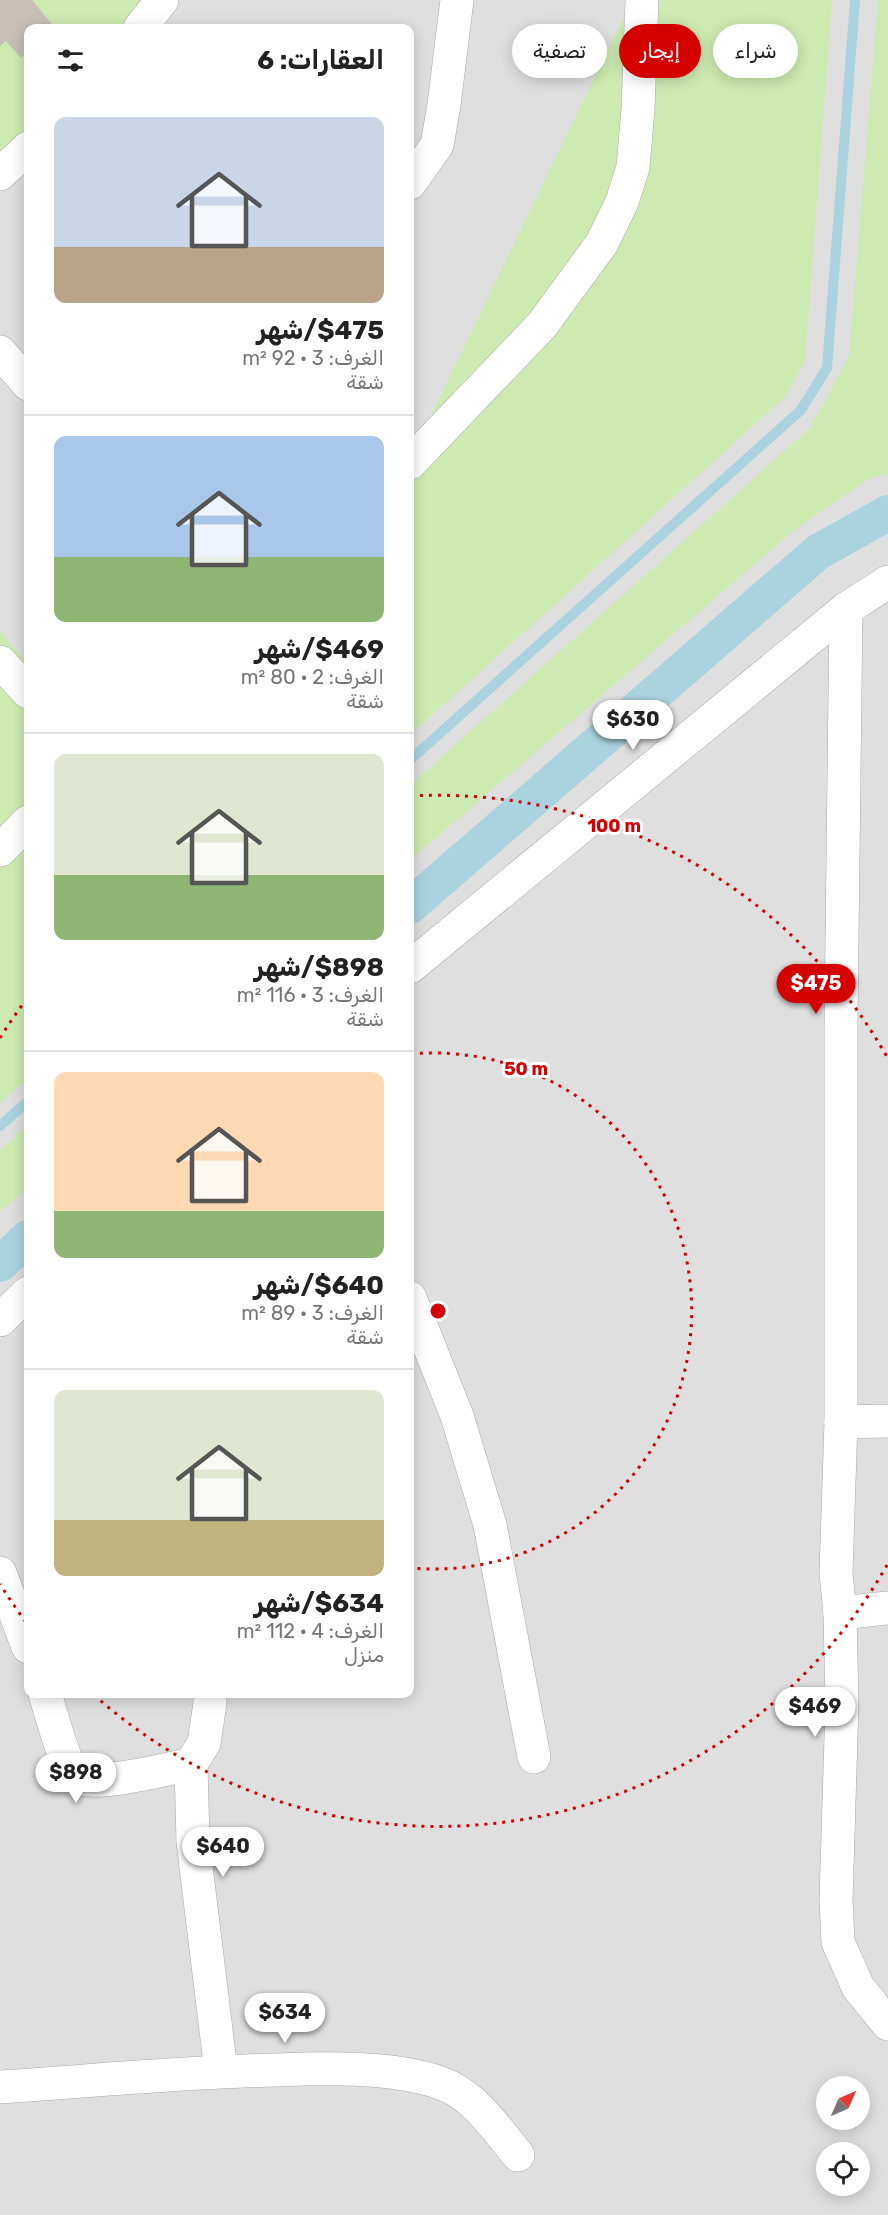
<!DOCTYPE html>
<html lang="ar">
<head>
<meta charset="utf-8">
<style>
  :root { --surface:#fff; --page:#f2f2f2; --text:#222; --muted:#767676; --line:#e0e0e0; --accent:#d40000 }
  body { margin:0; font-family:Rubik,"Noto Naskh Arabic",sans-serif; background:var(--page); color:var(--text); direction:rtl; height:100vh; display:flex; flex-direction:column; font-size:22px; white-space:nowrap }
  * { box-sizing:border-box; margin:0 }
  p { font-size:20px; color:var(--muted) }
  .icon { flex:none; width:33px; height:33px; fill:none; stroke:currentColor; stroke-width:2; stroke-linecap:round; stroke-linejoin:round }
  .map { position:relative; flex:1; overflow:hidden; direction:ltr }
  .panel { position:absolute; left:24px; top:24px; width:390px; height:1674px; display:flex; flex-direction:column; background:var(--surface); border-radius:12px; box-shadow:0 3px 15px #0003; direction:rtl }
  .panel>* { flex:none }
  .banner { position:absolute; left:432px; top:24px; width:366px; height:54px; direction:rtl; display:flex; gap:12px }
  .needle { width:39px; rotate:45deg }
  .controls { position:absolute; left:816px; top:2076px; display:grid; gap:12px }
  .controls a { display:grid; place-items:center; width:54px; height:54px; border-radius:50%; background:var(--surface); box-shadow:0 3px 15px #0003; font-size:30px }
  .price { position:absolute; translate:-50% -51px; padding:0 14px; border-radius:21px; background:#fff; color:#222; font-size:20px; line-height:39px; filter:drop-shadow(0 2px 3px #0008) }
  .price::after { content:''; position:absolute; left:50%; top:36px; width:18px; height:14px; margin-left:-9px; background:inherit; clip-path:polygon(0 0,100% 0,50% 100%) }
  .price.active { background:var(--accent); color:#fff }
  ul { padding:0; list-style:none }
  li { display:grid; align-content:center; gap:12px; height:318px; padding:0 30px }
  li+li { border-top:2px solid var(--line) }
  li span { display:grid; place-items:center; height:186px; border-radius:12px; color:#555 }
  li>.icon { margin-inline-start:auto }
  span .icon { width:108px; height:108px; fill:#fffc; stroke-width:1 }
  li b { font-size:26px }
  h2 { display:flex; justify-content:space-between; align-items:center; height:72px; padding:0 30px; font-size:26px }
  .pill { padding:0 21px; border-radius:27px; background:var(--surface); box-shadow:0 3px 15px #0003; font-size:21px; line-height:54px }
  .pill.active { background:var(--accent); color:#fff }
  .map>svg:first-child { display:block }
  .residential { fill:#e0dfdf; fill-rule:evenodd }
  .grass { fill:#cdebb0 }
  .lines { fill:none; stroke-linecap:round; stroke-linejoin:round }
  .stream { stroke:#aad3df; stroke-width:10 }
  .canal { stroke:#aad3df; stroke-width:36 }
  .building { fill:#c7bfb8 }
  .minor-casing { stroke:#a9a9a9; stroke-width:34 }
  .minor { stroke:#fff; stroke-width:33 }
  .ring { fill:none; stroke:#d40000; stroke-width:3; stroke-dasharray:3 6 }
  .centre { fill:#d40000; stroke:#fff; stroke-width:3 }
  .ring-label { font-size:18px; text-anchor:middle; font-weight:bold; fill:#d40000; stroke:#fff; stroke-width:6; stroke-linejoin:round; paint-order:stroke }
</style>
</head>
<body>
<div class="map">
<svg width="888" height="2215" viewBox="0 0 888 2215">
  <rect width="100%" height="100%" fill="#f2efe9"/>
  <path class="residential" d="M 0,0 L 888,0 L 888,2215 L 0,2215 ZM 28,28 L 410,28 L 410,1694 L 28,1694 ZM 826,2086 L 860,2086 L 860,2120 L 826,2120 ZM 826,2152 L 860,2152 L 860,2186 L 826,2186 Z"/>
  <g class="grass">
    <path d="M 0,0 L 142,0 L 121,28 L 28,28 L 28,156 L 0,177 Z"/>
    <path d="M 632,0 L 832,0 L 805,361 L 785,397 L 410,735 L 410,451 L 417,444 Z"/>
    <path d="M 878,0 L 888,0 L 888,474 L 870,478 L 797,528 L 410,860 L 410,785 L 810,428 L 849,356 Z"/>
    <path d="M 0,632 L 28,663 L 28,1078 L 0,1103 Z"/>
    <path d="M 28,1125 L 28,1187 L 0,1212 L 0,1150 Z"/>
  </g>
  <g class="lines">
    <g class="stream">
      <path d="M 410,760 L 801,410 L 827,368 L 855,0"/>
      <path d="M 0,1126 L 28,1101"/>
    </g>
    <g class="canal">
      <path d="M 410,906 L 818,552 L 888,513"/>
      <path d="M 0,1264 L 28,1238"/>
    </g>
  </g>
  <path class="building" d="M 0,0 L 32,0 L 55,28 L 28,28 L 28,52 L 21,58 L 6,41 L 0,46 Z"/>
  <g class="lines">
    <g class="minor-casing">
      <g id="minor">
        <path d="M 140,28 L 162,0"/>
        <path d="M 0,174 L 28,148"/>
        <path d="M 410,183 L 437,145 L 444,105 L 457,0"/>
        <path d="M 0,352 L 28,384"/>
        <path d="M 410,463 L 542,325 L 602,243 L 622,202 L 633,167 L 638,109 L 642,0"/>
        <path d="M 846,609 L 841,1024 L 841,1422 L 836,1573 L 840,1613 L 842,1704 L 836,1900 L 838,1942 L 858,1987 L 888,2024"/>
        <path d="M 0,662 L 28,692"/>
        <path d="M 0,850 L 28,822"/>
        <path d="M 410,967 L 846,609 L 888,582"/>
        <path d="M 410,1298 L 457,1416 L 490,1525 L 534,1757"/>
        <path d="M 0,1320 L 28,1293"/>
        <path d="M 841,1422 L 888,1421"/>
        <path d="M 0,1573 L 28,1647"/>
        <path d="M 840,1613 L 888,1608"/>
        <path d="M 45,1694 C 51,1712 64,1765 76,1776 C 90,1789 171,1768 191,1764"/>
        <path d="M 210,1694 L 210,1703 L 204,1743 L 191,1764 L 193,1842 L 221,2071"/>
        <path d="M 0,2087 C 92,2081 184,2072 277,2070 C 326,2068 403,2066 448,2086 C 478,2100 497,2130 518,2155"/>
      </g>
    </g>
    <use href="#minor" class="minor"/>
  </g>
  <g class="ring">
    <path d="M411 1054A258 258 0 1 1 411 1568"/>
    <path d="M887 1565A516 516 0 0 1 93 1694M26 1622A516 516 0 0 1 0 1584M0 1038A516 516 0 0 1 26 1000M411 796A516 516 0 0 1 887 1057"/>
  </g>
  <circle cx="438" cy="1311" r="9" class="centre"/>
  <g class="ring-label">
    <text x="614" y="832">100 m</text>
    <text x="526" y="1075">50 m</text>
  </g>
</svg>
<div class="controls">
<a><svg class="needle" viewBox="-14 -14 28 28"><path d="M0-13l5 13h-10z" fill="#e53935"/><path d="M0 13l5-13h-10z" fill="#767676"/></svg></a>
<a><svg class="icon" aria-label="locate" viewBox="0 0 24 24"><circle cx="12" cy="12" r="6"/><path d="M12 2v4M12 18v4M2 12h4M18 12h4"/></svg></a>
</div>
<b class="price" style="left:633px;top:751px">$630</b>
<b class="price active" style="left:816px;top:1015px">$475</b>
<b class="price" style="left:815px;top:1738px">$469</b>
<b class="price" style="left:76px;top:1804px">$898</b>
<b class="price" style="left:223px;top:1878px">$640</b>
<b class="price" style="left:285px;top:2044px">$634</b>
<div class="banner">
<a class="pill">شراء</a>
<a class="pill active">إيجار</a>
<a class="pill">تصفية</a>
</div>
<section class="panel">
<h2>العقارات: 6<svg class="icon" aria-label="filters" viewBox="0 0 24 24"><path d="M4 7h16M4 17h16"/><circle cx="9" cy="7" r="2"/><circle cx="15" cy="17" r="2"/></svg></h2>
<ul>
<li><span style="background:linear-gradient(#c9d6e8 70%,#b9a48a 0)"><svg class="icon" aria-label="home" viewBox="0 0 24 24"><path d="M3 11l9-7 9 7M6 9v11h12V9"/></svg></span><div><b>$475/شهر</b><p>الغرف: 3 · 92 m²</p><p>شقة</p></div></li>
<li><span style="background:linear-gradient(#a9c7e8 65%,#8fb573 0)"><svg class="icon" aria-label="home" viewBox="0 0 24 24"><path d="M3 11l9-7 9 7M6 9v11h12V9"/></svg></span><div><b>$469/شهر</b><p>الغرف: 2 · 80 m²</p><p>شقة</p></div></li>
<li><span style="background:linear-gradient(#dfe7d0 65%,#8fb573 0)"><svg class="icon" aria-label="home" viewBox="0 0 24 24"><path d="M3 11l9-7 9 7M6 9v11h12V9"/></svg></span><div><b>$898/شهر</b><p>الغرف: 3 · 116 m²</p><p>شقة</p></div></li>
<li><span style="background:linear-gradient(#ffd9b3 75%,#8fb573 0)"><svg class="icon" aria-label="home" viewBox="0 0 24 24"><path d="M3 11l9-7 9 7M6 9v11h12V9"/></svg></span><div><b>$640/شهر</b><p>الغرف: 3 · 89 m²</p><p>شقة</p></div></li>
<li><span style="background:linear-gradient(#dfe7d0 70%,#c2b280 0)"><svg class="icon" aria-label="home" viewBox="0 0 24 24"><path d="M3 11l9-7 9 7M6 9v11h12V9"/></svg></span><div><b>$634/شهر</b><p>الغرف: 4 · 112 m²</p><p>منزل</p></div></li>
</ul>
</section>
</div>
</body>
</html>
